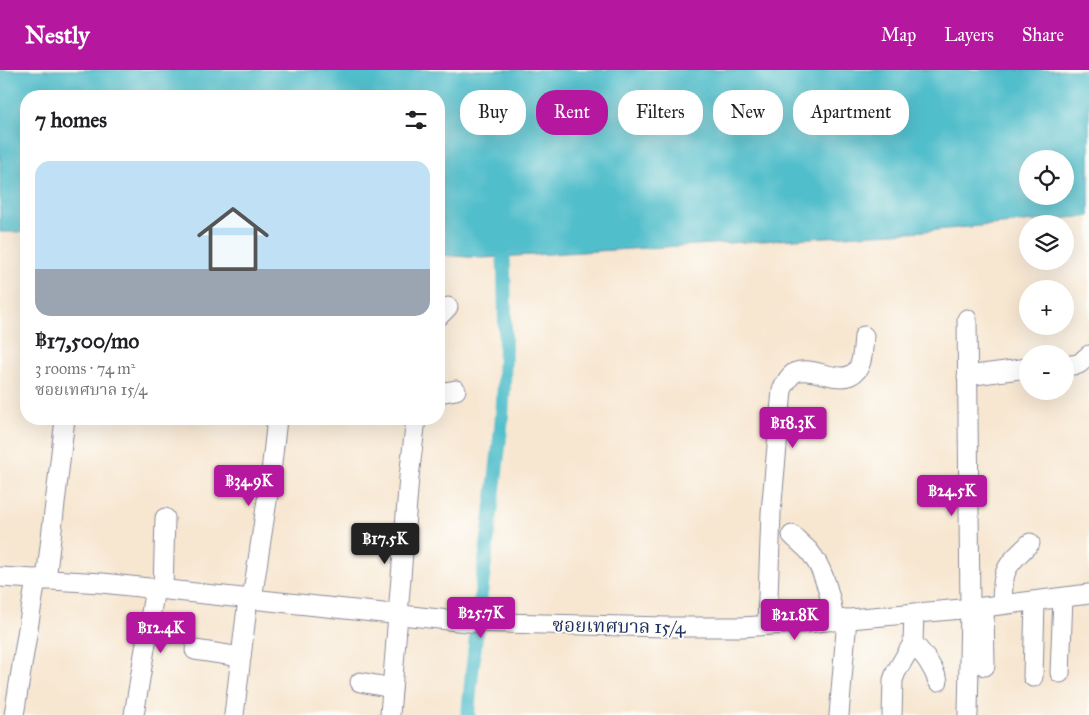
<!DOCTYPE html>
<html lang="en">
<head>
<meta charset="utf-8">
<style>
  :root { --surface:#fff; --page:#f2f2f2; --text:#202124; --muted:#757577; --line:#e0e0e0; --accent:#b5179e }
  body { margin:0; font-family:"IM FELL Great Primer","Noto Serif Thai",serif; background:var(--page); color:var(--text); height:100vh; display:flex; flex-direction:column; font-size:19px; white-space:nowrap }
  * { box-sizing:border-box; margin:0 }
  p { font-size:16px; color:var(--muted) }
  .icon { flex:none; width:28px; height:28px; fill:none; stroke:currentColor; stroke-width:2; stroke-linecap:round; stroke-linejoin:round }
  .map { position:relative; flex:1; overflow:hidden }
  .sheet { position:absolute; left:20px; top:20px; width:425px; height:335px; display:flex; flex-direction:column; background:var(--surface); border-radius:20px; box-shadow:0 5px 20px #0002 }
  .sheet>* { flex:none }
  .banner { position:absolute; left:460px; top:20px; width:475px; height:45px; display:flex; gap:10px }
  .fabs { position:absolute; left:1019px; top:80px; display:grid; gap:10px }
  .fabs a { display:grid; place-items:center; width:55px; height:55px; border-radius:50%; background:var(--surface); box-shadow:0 5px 20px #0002; font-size:25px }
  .price { position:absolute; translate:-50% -42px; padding:0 11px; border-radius:5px; background:var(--accent); color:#fff; font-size:16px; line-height:32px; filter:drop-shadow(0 1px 2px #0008) }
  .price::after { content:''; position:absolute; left:50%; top:30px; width:15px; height:11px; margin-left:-8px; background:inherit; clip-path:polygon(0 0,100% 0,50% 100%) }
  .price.active { background:#222; color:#fff }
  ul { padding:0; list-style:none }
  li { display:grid; align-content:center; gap:10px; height:265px; padding:0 15px }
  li+li { border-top:1px solid var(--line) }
  li span { display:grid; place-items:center; height:155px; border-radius:15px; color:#555 }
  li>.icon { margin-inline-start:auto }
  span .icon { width:90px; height:90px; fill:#fffc; stroke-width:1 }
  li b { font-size:21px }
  h2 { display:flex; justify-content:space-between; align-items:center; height:60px; padding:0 15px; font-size:21px }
  .pill { padding:0 18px; border-radius:20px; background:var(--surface); box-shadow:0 5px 20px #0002; font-size:18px; line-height:45px }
  .pill.active { background:var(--accent); color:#fff }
  header { display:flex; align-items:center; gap:30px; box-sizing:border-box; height:70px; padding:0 25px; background:var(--accent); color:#fff }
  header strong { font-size:24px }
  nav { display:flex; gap:28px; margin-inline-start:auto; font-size:18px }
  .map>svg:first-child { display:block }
  .water { fill:#51becb; stroke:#367694; fill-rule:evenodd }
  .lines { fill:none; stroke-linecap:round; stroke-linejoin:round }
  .canal { stroke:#51becb; stroke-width:14 }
  .minor-casing { stroke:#898a97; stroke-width:21 }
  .minor { stroke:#fff; stroke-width:19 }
  .labels { text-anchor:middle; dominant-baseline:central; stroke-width:4; stroke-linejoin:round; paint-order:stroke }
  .street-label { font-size:19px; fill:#1b2f5e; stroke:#fdfcf7 }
</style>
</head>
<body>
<header>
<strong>Nestly</strong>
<nav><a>Map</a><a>Layers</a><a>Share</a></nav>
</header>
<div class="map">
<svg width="1089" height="645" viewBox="0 0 1089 645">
  <rect width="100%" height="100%" fill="#fdfcf7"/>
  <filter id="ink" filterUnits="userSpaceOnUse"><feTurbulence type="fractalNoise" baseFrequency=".02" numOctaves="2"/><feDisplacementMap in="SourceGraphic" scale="10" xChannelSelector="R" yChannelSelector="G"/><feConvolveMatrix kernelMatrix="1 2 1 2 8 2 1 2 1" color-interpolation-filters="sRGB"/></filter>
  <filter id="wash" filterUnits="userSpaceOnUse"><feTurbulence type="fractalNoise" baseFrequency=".0096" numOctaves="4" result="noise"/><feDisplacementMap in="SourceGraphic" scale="20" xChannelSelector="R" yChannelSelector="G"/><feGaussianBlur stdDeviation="1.12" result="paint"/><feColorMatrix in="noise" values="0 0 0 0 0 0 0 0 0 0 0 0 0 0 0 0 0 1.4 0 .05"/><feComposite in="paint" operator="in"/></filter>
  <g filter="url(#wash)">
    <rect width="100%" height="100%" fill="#f7e6d0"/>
    <path class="water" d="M 0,0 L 1089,0 L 1089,146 L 925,161 L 483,188 L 439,185 L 439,26 L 26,26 L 26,162 L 0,162 ZM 1028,89 L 1065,89 L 1065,126 L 1028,126 Z"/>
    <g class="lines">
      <path class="canal" d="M 468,645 C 476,549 491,454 501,358 C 507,294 505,232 503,168"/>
    </g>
  </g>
  <g filter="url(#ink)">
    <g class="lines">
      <g class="minor-casing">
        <g id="minor">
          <path d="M 439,246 L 448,237"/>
          <path d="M 967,249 L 970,538 L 968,645"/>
          <path d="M 1065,296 L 1079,294 L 1089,285"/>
          <path d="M 967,306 L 1028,298"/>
          <path d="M 439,323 L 456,320"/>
          <path d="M 792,465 C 798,471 804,476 809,481 C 825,500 831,528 834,551"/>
          <path d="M 0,507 L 102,513 L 467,552 L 665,557 L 741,557 L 805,553 L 984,537 L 1089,524"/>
          <path d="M 46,510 L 65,349"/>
          <path d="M 163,519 L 165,448"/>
          <path d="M 252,529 L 270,411 L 277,349"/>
          <path d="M 1002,534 C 1003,499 1004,498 1030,473"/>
          <path d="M 984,537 L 985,596"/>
          <path d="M 767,555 L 771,443 L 782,320 C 785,314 789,305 796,302 C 814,295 842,318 857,300 C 863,293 863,275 864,266"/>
          <path d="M 913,573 C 925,586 932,595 938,611"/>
          <path d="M 195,580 L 241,587"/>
          <path d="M 1060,603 L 1063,528"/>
          <path d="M 1033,607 L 1035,531"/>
          <path d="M 360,612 L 392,618"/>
          <path d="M 14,645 L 36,509"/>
          <path d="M 134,645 L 155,518"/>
          <path d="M 234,645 L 248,529"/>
          <path d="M 390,645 L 409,407 L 416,349"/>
          <path d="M 839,645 L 847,549"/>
          <path d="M 892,645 L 893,610 L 896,602 L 913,573 L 914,543"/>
        </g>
      </g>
      <use href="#minor" class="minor"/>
    </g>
  </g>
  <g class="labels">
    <g class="street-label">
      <text transform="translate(619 556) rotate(1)">ซอยเทศบาล 15/4</text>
    </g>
  </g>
</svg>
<div class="fabs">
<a><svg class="icon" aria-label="locate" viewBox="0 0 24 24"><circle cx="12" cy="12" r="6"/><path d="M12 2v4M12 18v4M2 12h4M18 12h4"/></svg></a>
<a><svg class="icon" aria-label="layers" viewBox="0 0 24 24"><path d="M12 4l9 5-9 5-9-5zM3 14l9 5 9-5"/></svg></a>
<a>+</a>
<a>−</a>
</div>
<b class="price" style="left:793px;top:379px">฿18.3K</b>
<b class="price" style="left:249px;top:437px">฿34.9K</b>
<b class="price" style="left:952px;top:447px">฿24.5K</b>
<b class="price active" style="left:385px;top:495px">฿17.5K</b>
<b class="price" style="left:481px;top:569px">฿25.7K</b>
<b class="price" style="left:795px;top:571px">฿21.8K</b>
<b class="price" style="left:161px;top:584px">฿12.4K</b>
<div class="banner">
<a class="pill">Buy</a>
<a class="pill active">Rent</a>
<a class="pill">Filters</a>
<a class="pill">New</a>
<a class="pill">Apartment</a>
</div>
<section class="sheet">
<h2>7 homes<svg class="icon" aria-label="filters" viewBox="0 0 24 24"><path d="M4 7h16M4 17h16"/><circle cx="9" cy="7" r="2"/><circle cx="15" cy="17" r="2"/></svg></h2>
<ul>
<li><span style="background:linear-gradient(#bfe0f5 70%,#9aa5b1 0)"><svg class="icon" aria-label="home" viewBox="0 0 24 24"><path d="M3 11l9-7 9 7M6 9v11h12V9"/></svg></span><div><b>฿17,500/mo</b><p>3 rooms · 74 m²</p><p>ซอยเทศบาล 15/4</p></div></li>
</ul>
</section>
</div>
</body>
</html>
